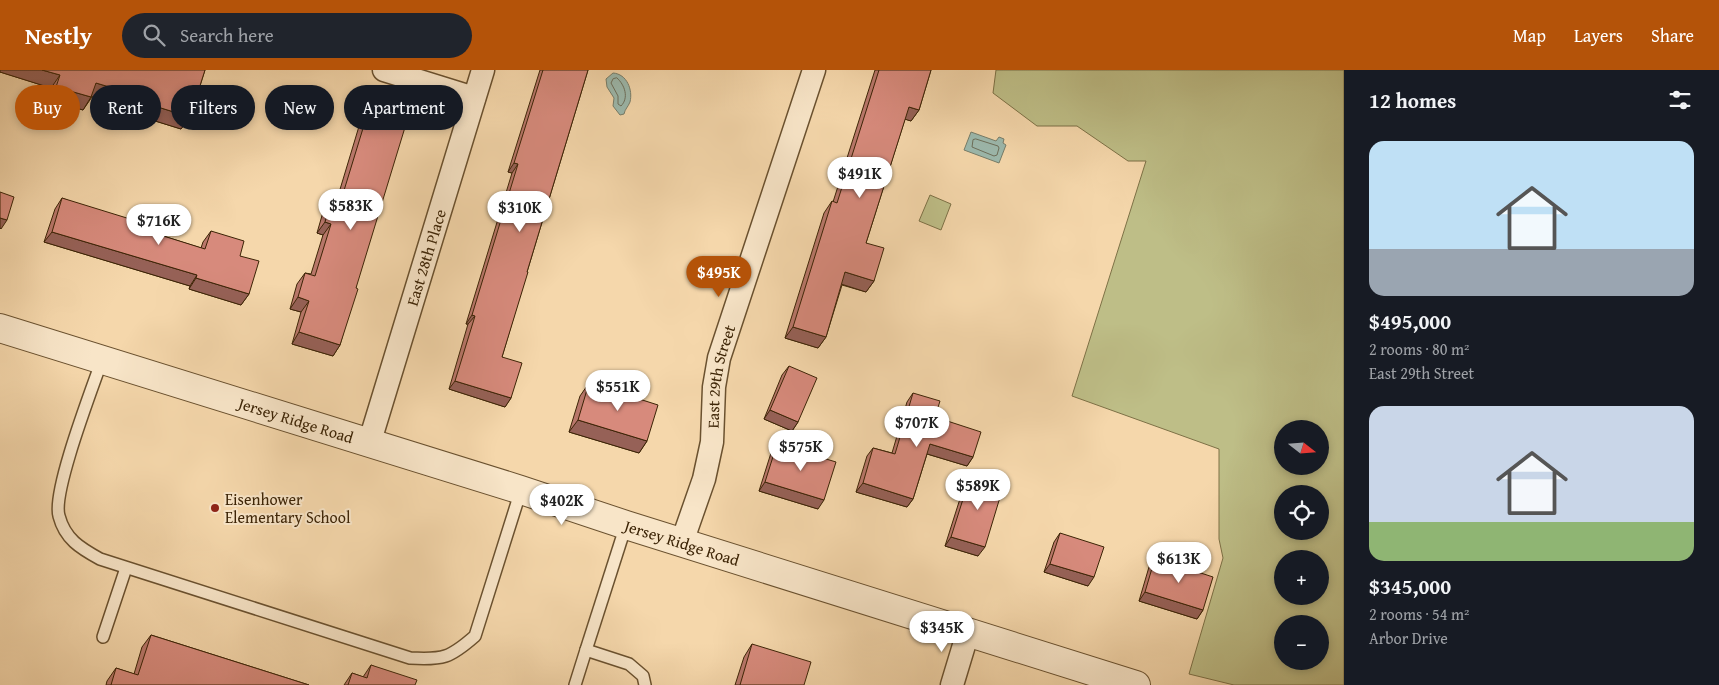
<!DOCTYPE html>
<html lang="en">
<head>
<meta charset="utf-8">
<style>
  :root { --surface:#171b24; --page:#20242c; --text:#f1f3f6; --muted:#9ea1a6; --accent:#b45309 }
  body { margin:0; font-family:"Gentium Book Plus",serif; background:var(--page); color:var(--text); height:100vh; display:flex; flex-direction:column; font-size:19px; white-space:nowrap }
  * { box-sizing:border-box; margin:0 }
  p { font-size:16px; color:var(--muted) }
  .icon { flex:none; width:28px; height:28px; fill:none; stroke:currentColor; stroke-width:2; stroke-linecap:round; stroke-linejoin:round }
  .map { position:relative; flex:1; overflow:hidden }
  .drawer { display:flex; flex-direction:column; background:var(--surface); width:375px }
  .drawer>* { flex:none }
  .hud { position:absolute; left:15px; top:15px; width:475px; height:45px; display:flex; gap:10px }
  .needle { width:32px; rotate:107deg }
  .tools { position:absolute; left:1274px; top:350px; display:grid; gap:10px }
  .tools a { display:grid; place-items:center; width:55px; height:55px; border-radius:50%; background:var(--surface); box-shadow:0 2px 8px #0003; font-size:25px }
  .price { position:absolute; translate:-50% -42px; padding:0 11px; border-radius:18px; background:#fff; color:#222; font-size:16px; line-height:32px; filter:drop-shadow(0 1px 2px #0008) }
  .price::after { content:''; position:absolute; left:50%; top:30px; width:15px; height:11px; margin-left:-8px; background:inherit; clip-path:polygon(0 0,100% 0,50% 100%) }
  .price.current { background:var(--accent); color:#fff }
  ul { padding:0; list-style:none }
  li { display:grid; align-content:center; gap:10px; height:265px; padding:0 25px }
  li span { display:grid; place-items:center; height:155px; border-radius:15px; color:#555 }
  li>.icon { margin-inline-start:auto }
  span .icon { width:90px; height:90px; fill:#fffc; stroke-width:1 }
  li b { font-size:21px }
  h2 { display:flex; justify-content:space-between; align-items:center; height:60px; padding:0 25px; font-size:21px }
  .tag { padding:0 18px; border-radius:22px; background:var(--surface); box-shadow:0 2px 8px #0003; font-size:18px; line-height:45px }
  .tag.current { background:var(--accent); color:#fff }
  header { display:flex; align-items:center; gap:30px; box-sizing:border-box; height:70px; padding:0 25px; background:var(--accent); color:#fff }
  header strong { font-size:24px }
  nav { display:flex; gap:28px; margin-inline-start:auto; font-size:18px }
  .search { width:350px; height:45px; background:var(--page); display:flex; align-items:center; gap:12px; box-sizing:border-box; padding:0 18px; border-radius:28px; color:var(--muted); font-size:19px }
  main { display:flex; flex:1; min-height:0 }
  .map>svg:first-child { display:block }
  .green { fill:#bebe87; stroke:#7d7146; fill-rule:evenodd }
  .water { fill:#9cb9ad; stroke:#767d6a }
  .lines { fill:none; stroke-linecap:round; stroke-linejoin:round }
  .shore { stroke:#6c6e5a; stroke-width:1 }
  .service-casing { stroke:#6a512f; stroke-width:14 }
  .minor-casing { stroke:#6a512f; stroke-width:25 }
  .tertiary-casing { stroke:#6a512f; stroke-width:30 }
  .service { stroke:#f8e5c8; stroke-width:11 }
  .minor { stroke:#f8e5c8; stroke-width:22 }
  .tertiary { stroke:#f8e5c8; stroke-width:28 }
  .wall { fill:#b9776b; stroke:#3c2406 }
  .shaded-wall { fill:#966157; stroke:#3c2406 }
  .building { fill:#d78a7c; stroke:#3c2406 }
  .poi-dot { fill:#8f2418; stroke:#f8e5c8; stroke-width:2 }
  .labels { text-anchor:middle; dominant-baseline:central; stroke-width:4; stroke-linejoin:round; paint-order:stroke }
  .street-label { font-size:16px; fill:#3c2406; stroke:#f8e5c8 }
  .poi-label { font-size:16px; fill:#3c2406; stroke:#f8e5c8; text-anchor:start }
</style>
</head>
<body>
<header>
<strong>Nestly</strong>
<div class="search"><svg class="icon" aria-label="search" viewBox="0 0 24 24"><circle cx="10" cy="10" r="6"/><path d="M15 15l6 6"/></svg>Search here</div>
<nav><a>Map</a><a>Layers</a><a>Share</a></nav>
</header>
<main>
<div class="map">
<svg width="1344" height="615" viewBox="0 0 1344 615">
  <rect width="100%" height="100%" fill="#f5d7ab"/>
  <filter id="stains"><feTurbulence type="fractalNoise" baseFrequency=".004" numOctaves="4"/><feColorMatrix values="0 0 0 0 .2 0 0 0 0 .09 0 0 0 0 .02 0 0 0 .5 -.17"/></filter>
  <radialGradient id="worn" r=".72"><stop offset=".6" stop-color="#630" stop-opacity="0"/><stop offset="1" stop-color="#630" stop-opacity=".3"/></radialGradient>
  <g class="green">
    <path d="M 996,0 L 1344,0 L 1344,615 L 1234,615 L 1189,604 L 1223,488 L 1219,469 L 1219,379 L 1072,326 L 1146,91 L 1128,91 L 1077,56 L 1037,56 L 993,23 ZM 1282,359 L 1320,359 L 1320,396 L 1282,396 ZM 1282,424 L 1320,424 L 1320,461 L 1282,461 ZM 1282,489 L 1320,489 L 1320,526 L 1282,526 ZM 1282,554 L 1320,554 L 1320,591 L 1282,591 Z"/>
    <path d="M 930,125 L 951,134 L 941,160 L 919,151 Z"/>
  </g>
  <g class="water">
    <path d="M 613,3 C 627,4 633,20 630,32 C 628,37 625,39 624,44 L 620,45 L 613,36 L 614,28 L 607,17 L 606,9 Z"/>
    <path d="M 971,62 L 996,71 L 999,67 L 1004,69 L 1003,73 L 1006,75 L 999,93 L 964,80 Z"/>
  </g>
  <g class="lines">
    <g class="shore">
      <path d="M 617,8 C 625,15 629,28 621,36 L 618,34 L 618,26 L 611,13 L 613,9 Z"/>
      <path d="M 976,69 L 998,76 L 999,78 L 997,85 L 994,86 L 972,77 L 973,70 Z"/>
    </g>
    <g class="service-casing">
      <g id="service">
        <path d="M 102,290 C 92,319 52,422 59,446 C 65,469 80,478 100,489 L 410,588 C 443,590 450,588 475,566 L 521,420"/>
        <path d="M 103,567 L 126,498"/>
        <path d="M 586,580 L 626,455"/>
        <path d="M 575,615 L 586,580 L 629,594 L 643,606 L 645,615"/>
      </g>
    </g>
    <g class="minor-casing">
      <g id="minor">
        <path d="M 384,0 L 474,28"/>
        <path id="s1" d="M 369,374 L 483,0"/>
        <path id="s2" d="M 682,472 L 704,409 L 712,372 L 714,317 L 719,288 L 814,0"/>
        <path d="M 952,615 L 968,562"/>
      </g>
    </g>
    <g class="tertiary-casing">
      <g id="tertiary">
        <path id="s3" d="M 0,258 L 521,420 L 626,455 L 1136,615"/>
      </g>
    </g>
    <use href="#service" class="service"/>
    <use href="#minor" class="minor"/>
    <use href="#tertiary" class="tertiary"/>
  </g>
  <g class="wall">
    <path d="M 205,0 L 190,47 L 181,59 L 123,41 L 124,37 L 92,27 L 83,40 L 47,29 L 51,18 L 0,2 Z"/>
    <path d="M 540,0 L 588,0 L 527,202 L 502,287 L 511,328 L 505,337 L 449,319 L 468,254 L 466,254 L 512,103 L 508,102 Z"/>
    <path d="M 875,0 L 931,0 L 919,40 L 911,51 L 905,49 L 866,173 L 874,211 L 866,222 L 842,215 L 826,267 L 818,278 L 785,268 L 824,143 L 832,131 L 833,132 Z"/>
    <path d="M 368,42 L 356,218 L 340,275 L 333,286 L 292,274 L 301,242 L 290,239 L 297,214 L 305,203 L 311,204 L 323,165 L 317,163 L 325,135 L 333,124 L 338,126 L 360,53 Z"/>
    <path d="M 62,128 L 141,159 L 201,178 L 203,172 L 211,161 L 240,186 L 249,224 L 241,235 L 189,219 L 190,216 L 44,172 L 55,139 Z"/>
    <path d="M 789,296 L 798,352 L 792,361 L 764,349 L 782,305 Z"/>
    <path d="M 589,313 L 647,371 L 639,383 L 569,362 L 580,326 Z"/>
    <path d="M 913,323 L 935,347 L 973,387 L 967,396 L 927,384 L 913,429 L 907,437 L 856,422 L 867,386 L 873,378 L 892,383 L 907,332 Z"/>
    <path d="M 777,374 L 818,439 L 759,421 L 771,383 Z"/>
    <path d="M 971,404 L 978,486 L 945,476 L 965,413 Z"/>
    <path d="M 1060,463 L 1088,516 L 1044,502 L 1054,472 Z"/>
    <path d="M 1155,488 L 1203,540 L 1197,549 L 1139,531 L 1149,497 Z"/>
    <path d="M 151,565 L 309,615 L 106,615 L 107,611 L 116,598 L 134,604 L 142,577 Z"/>
    <path d="M 752,574 L 804,615 L 735,615 L 744,587 Z"/>
    <path d="M 371,595 L 415,615 L 344,615 L 352,603 L 363,607 Z"/>
  </g>
  <g class="shaded-wall">
    <path d="M 0,0 L 42,0 L 60,5 L 51,18 L 0,2 Z"/>
    <path d="M 96,13 L 133,24 L 124,37 L 87,25 Z"/>
    <path d="M 56,17 L 91,27 L 83,40 L 47,29 Z"/>
    <path d="M 132,29 L 190,47 L 181,59 L 123,41 Z"/>
    <path d="M 909,37 L 919,40 L 911,51 L 901,48 Z"/>
    <path d="M 514,93 L 518,94 L 512,103 L 508,102 Z"/>
    <path d="M 0,148 L 7,150 L 1,159 L 0,158 Z"/>
    <path d="M 325,152 L 331,154 L 323,165 L 317,163 Z"/>
    <path d="M 52,162 L 197,205 L 190,216 L 44,172 Z"/>
    <path d="M 845,202 L 874,211 L 866,222 L 838,213 Z"/>
    <path d="M 196,208 L 249,224 L 241,235 L 189,219 Z"/>
    <path d="M 298,227 L 309,231 L 301,242 L 290,239 Z"/>
    <path d="M 472,245 L 475,246 L 468,254 L 466,254 Z"/>
    <path d="M 793,257 L 826,267 L 818,278 L 785,268 Z"/>
    <path d="M 299,262 L 340,275 L 333,286 L 292,274 Z"/>
    <path d="M 455,311 L 511,328 L 505,337 L 449,319 Z"/>
    <path d="M 770,340 L 798,352 L 792,361 L 764,349 Z"/>
    <path d="M 578,350 L 647,371 L 639,383 L 569,362 Z"/>
    <path d="M 930,374 L 973,387 L 967,396 L 924,383 Z"/>
    <path d="M 765,412 L 824,430 L 818,439 L 759,421 Z"/>
    <path d="M 863,413 L 913,429 L 907,437 L 856,422 Z"/>
    <path d="M 951,467 L 985,477 L 978,486 L 945,476 Z"/>
    <path d="M 1050,494 L 1094,507 L 1088,516 L 1044,502 Z"/>
    <path d="M 1145,522 L 1203,540 L 1197,549 L 1139,531 Z"/>
  </g>
  <g class="building">
    <path d="M 42,0 L 205,0 L 190,47 L 132,29 L 133,24 L 96,13 L 91,27 L 56,17 L 60,5 Z"/>
    <path d="M 543,0 L 588,0 L 527,202 L 528,202 L 502,287 L 522,293 L 511,328 L 455,311 L 475,246 L 472,245 L 518,94 L 514,93 Z"/>
    <path d="M 879,0 L 931,0 L 919,40 L 909,37 L 866,173 L 884,178 L 874,211 L 845,202 L 826,267 L 793,257 L 832,131 L 837,133 Z"/>
    <path d="M 368,42 L 406,54 L 356,218 L 358,219 L 340,275 L 299,262 L 309,231 L 298,227 L 305,203 L 315,206 L 331,154 L 325,152 L 333,124 L 342,127 Z"/>
    <path d="M 0,122 L 14,127 L 7,150 L 0,148 Z"/>
    <path d="M 62,128 L 143,153 L 141,159 L 205,179 L 211,161 L 244,171 L 240,186 L 259,191 L 249,224 L 196,208 L 197,205 L 52,162 Z"/>
    <path d="M 789,296 L 817,308 L 798,352 L 770,340 Z"/>
    <path d="M 589,313 L 658,335 L 647,371 L 578,350 Z"/>
    <path d="M 913,323 L 940,331 L 935,347 L 981,362 L 973,387 L 930,374 L 913,429 L 863,413 L 873,378 L 895,384 Z"/>
    <path d="M 777,374 L 836,392 L 824,430 L 765,412 Z"/>
    <path d="M 971,404 L 1004,414 L 985,477 L 951,467 Z"/>
    <path d="M 1060,463 L 1104,477 L 1094,507 L 1050,494 Z"/>
    <path d="M 1155,488 L 1213,507 L 1203,540 L 1145,522 Z"/>
    <path d="M 151,565 L 309,615 L 111,615 L 116,598 L 138,605 Z"/>
    <path d="M 752,574 L 811,592 L 804,615 L 740,615 Z"/>
    <path d="M 371,595 L 417,610 L 415,615 L 348,615 L 352,603 L 367,608 Z"/>
  </g>
  <circle class="poi-dot" cx="215" cy="438" r="5"/>
  <g class="labels">
    <g class="street-label">
      <text stroke="none"><textPath href="#s1" startOffset="195">East 28th Place</textPath></text>
      <text stroke="none"><textPath href="#s2" startOffset="171">East 29th Street</textPath></text>
      <text stroke="none"><textPath href="#s3" startOffset="310">Jersey Ridge Road</textPath></text>
      <text stroke="none"><textPath href="#s3" startOffset="715">Jersey Ridge Road</textPath></text>
    </g>
    <g class="poi-label">
      <text x="225" y="429">Eisenhower<tspan x="225" dy="18">Elementary School</tspan></text>
    </g>
  </g>
  <rect width="100%" height="100%" filter="url(#stains)"/>
  <rect width="100%" height="100%" fill="url(#worn)"/>
</svg>
<div class="tools">
<a><svg class="needle" viewBox="-14 -14 28 28"><path d="M0-13l5 13h-10z" fill="#e53935"/><path d="M0 13l5-13h-10z" fill="#9ea1a6"/></svg></a>
<a><svg class="icon" aria-label="locate" viewBox="0 0 24 24"><circle cx="12" cy="12" r="6"/><path d="M12 2v4M12 18v4M2 12h4M18 12h4"/></svg></a>
<a>+</a>
<a>−</a>
</div>
<b class="price" style="left:860px;top:129px">$491K</b>
<b class="price" style="left:351px;top:161px">$583K</b>
<b class="price" style="left:520px;top:163px">$310K</b>
<b class="price" style="left:159px;top:176px">$716K</b>
<b class="price current" style="left:719px;top:228px">$495K</b>
<b class="price" style="left:618px;top:342px">$551K</b>
<b class="price" style="left:917px;top:378px">$707K</b>
<b class="price" style="left:801px;top:402px">$575K</b>
<b class="price" style="left:978px;top:441px">$589K</b>
<b class="price" style="left:562px;top:456px">$402K</b>
<b class="price" style="left:1179px;top:514px">$613K</b>
<b class="price" style="left:942px;top:583px">$345K</b>
<div class="hud">
<a class="tag current">Buy</a>
<a class="tag">Rent</a>
<a class="tag">Filters</a>
<a class="tag">New</a>
<a class="tag">Apartment</a>
</div>
</div>
<section class="drawer">
<h2>12 homes<svg class="icon" aria-label="filters" viewBox="0 0 24 24"><path d="M4 7h16M4 17h16"/><circle cx="9" cy="7" r="2"/><circle cx="15" cy="17" r="2"/></svg></h2>
<ul>
<li><span style="background:linear-gradient(#bfe0f5 70%,#9aa5b1 0)"><svg class="icon" aria-label="home" viewBox="0 0 24 24"><path d="M3 11l9-7 9 7M6 9v11h12V9"/></svg></span><div><b>$495,000</b><p>2 rooms · 80 m²</p><p>East 29th Street</p></div></li>
<li><span style="background:linear-gradient(#c9d6e8 75%,#8fb573 0)"><svg class="icon" aria-label="home" viewBox="0 0 24 24"><path d="M3 11l9-7 9 7M6 9v11h12V9"/></svg></span><div><b>$345,000</b><p>2 rooms · 54 m²</p><p>Arbor Drive</p></div></li>
</ul>
</section>
</main>
</body>
</html>
